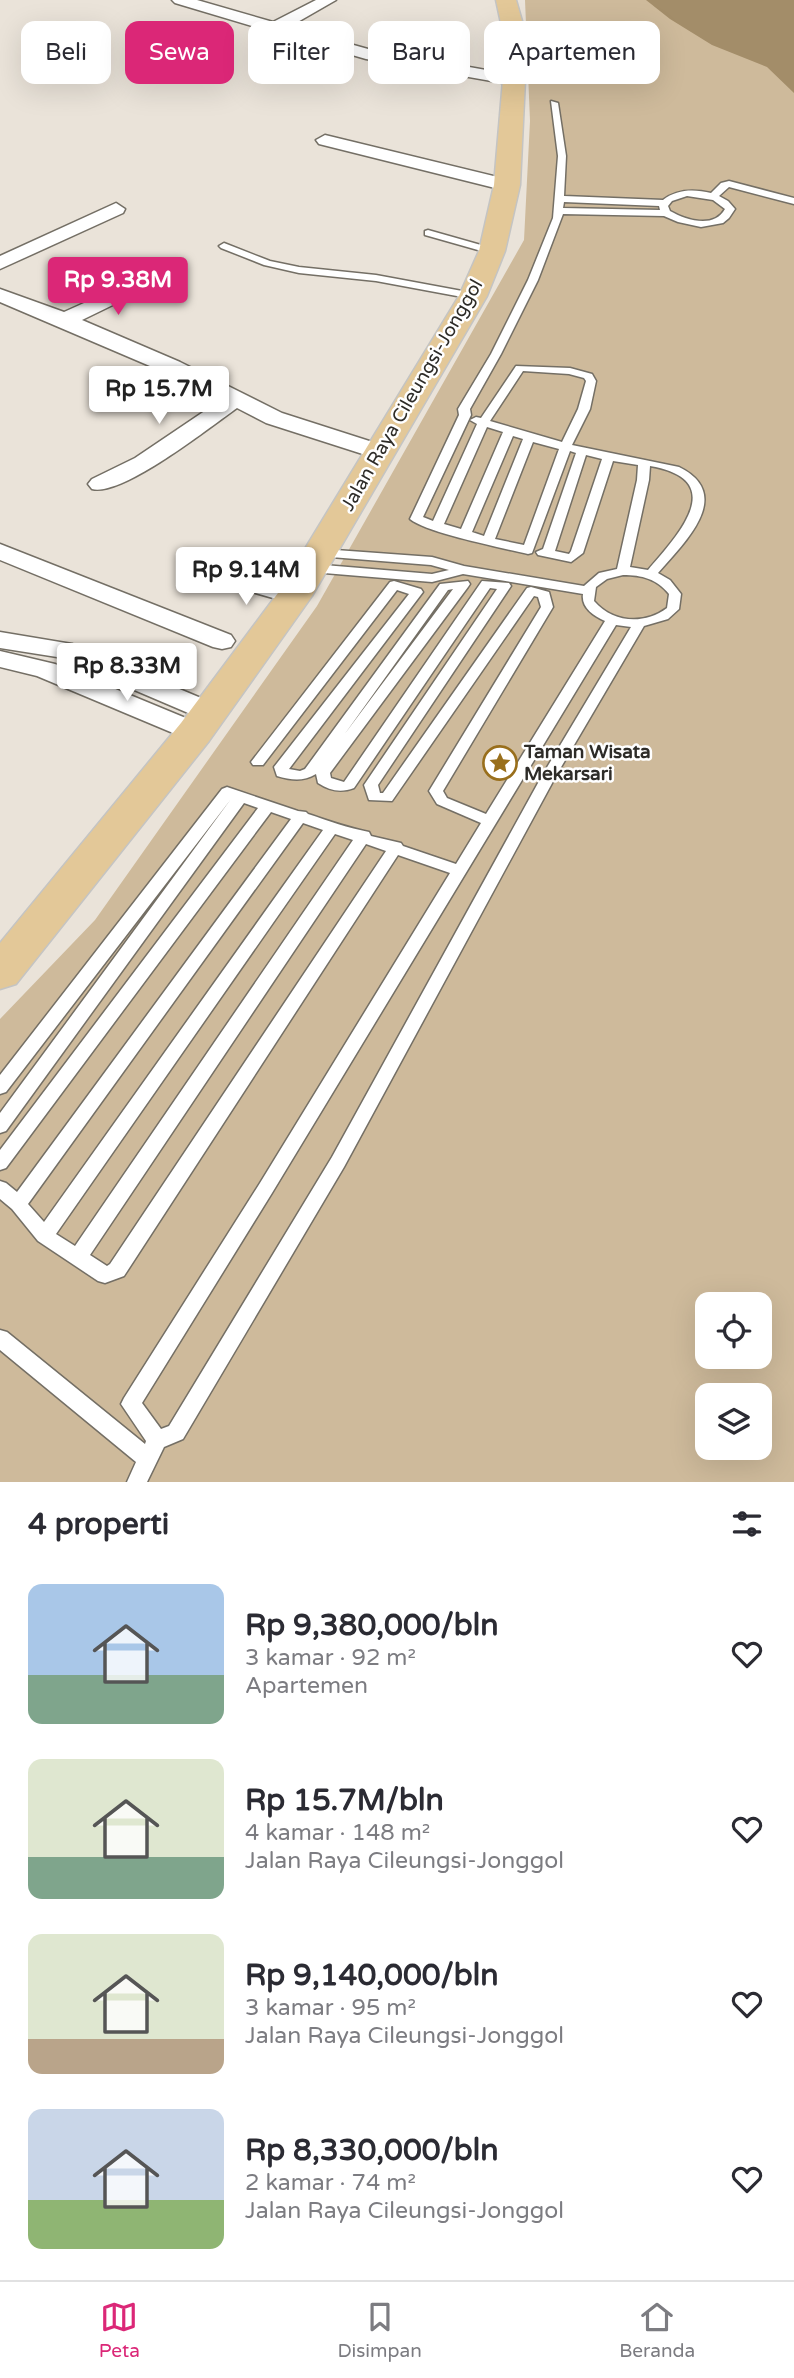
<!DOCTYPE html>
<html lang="id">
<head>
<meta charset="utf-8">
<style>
  :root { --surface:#fff; --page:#f2f2f3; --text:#2b2b33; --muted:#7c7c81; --line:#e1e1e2; --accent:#db2777 }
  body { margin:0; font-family:"Varela Round",sans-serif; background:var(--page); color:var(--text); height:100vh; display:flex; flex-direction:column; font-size:26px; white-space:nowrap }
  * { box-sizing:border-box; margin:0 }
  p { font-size:23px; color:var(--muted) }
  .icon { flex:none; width:38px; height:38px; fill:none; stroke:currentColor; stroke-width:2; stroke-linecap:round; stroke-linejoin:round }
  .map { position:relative; height:1482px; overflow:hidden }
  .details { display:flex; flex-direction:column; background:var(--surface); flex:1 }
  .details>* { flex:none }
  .guide { position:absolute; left:21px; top:21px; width:752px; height:63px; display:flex; gap:14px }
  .fabs { position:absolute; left:695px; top:1292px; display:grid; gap:14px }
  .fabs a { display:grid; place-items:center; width:77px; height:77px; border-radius:14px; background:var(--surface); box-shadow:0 7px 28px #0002; font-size:35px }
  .price { position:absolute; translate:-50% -60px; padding:0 16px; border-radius:7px; background:#fff; color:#222; font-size:23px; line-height:46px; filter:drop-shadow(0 2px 4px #0008) }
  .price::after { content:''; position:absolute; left:50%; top:42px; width:21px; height:16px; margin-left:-10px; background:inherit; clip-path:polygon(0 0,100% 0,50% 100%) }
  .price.active { background:var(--accent); color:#fff }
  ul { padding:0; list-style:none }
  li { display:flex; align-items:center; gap:21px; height:175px; padding:0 28px }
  li span { display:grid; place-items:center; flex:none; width:196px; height:140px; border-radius:14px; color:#555 }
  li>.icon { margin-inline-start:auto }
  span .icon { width:84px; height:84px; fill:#fffc; stroke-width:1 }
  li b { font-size:30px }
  h2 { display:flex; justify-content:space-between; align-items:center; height:84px; padding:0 28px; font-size:30px }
  .tag { padding:0 24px; border-radius:14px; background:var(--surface); box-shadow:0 7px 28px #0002; font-size:24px; line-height:63px }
  .tag.active { background:var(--accent); color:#fff }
  .tabs { display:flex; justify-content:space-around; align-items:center; height:98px; border-top:2px solid var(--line); background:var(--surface); font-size:19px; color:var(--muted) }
  .tabs a { display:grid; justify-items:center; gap:4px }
  .tabs .active { color:var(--accent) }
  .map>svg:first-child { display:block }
  .green { fill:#ceba9b; fill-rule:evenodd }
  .water { fill:#a38d69 }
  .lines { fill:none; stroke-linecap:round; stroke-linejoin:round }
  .lane-casing { stroke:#746f65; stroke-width:3 }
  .street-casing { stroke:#746f65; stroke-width:3 }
  .primary-casing { stroke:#c4c4c3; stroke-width:3 }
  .lane { fill:#fff; fill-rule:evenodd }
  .street { fill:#fff; fill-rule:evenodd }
  .primary { fill:#e3c898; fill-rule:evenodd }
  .labels { text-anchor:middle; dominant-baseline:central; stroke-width:5; stroke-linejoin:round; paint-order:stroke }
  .street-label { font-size:19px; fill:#2e2c28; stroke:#fff }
  .poi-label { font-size:19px; font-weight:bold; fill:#2e2c28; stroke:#fff; text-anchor:start }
</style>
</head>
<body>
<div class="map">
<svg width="794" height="1482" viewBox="0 0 794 1482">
  <rect width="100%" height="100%" fill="#eae3d9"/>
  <path class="green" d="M 525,0 L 794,0 L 794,1482 L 0,1482 L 0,1019 L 95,920 L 317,606 L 524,240 L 530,121 ZM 707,1304 L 760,1304 L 760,1356 L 707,1356 ZM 707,1395 L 760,1395 L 760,1447 L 707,1447 Z"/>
  <path class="water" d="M 646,0 L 794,0 L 794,93 L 767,67 L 712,45 L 670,19 Z"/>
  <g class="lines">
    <g class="lane-casing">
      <g id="lane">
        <path d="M 551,101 L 558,103 L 566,156 L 564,196 L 663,200 C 677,189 694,189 711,193 L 721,183 L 729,181 L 794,198 L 794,204 L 729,187 L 719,196 L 728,201 L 735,209 L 729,218 L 723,223 L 701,227 L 678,222 L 664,216 L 563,214 L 538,280 L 501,354 L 470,409 L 471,415 L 423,517 L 433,521 L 477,424 L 470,420 L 476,417 L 481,418 L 516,366 L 570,368 L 592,374 L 596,381 L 590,409 L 572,445 L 679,467 C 736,495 683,544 658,573 L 670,580 L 681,594 L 679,609 L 668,619 L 644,626 L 557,774 L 344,1167 L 183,1439 L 164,1447 L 147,1482 L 127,1482 L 136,1462 L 0,1350 L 0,1330 L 7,1332 L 145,1444 L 146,1441 L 121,1404 L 124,1398 L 260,1183 L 450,873 L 398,855 L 124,1276 L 105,1283 L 98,1281 L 38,1241 L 12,1209 L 0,1199 L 0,1181 L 6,1183 L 17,1192 L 291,819 L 271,812 L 6,1168 L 0,1170 L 0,1150 L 258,808 L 244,803 L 6,1131 L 0,1133 L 0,1113 L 231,799 L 6,1092 L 0,1094 L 0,1075 L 222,789 L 227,787 L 298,811 L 306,812 L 308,814 C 329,821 348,828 369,832 L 371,836 L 401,843 L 403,846 L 456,864 L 481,823 L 437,804 L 429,791 L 541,607 L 538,597 L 534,596 L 392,801 L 369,800 L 364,785 L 497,589 L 490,588 L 354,788 C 341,793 330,791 318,783 L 316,774 C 303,782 291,780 277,776 L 274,767 L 409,594 L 397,590 L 263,765 L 253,765 L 251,762 L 390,582 L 394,581 L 421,589 L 423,592 L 289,769 L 300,771 L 305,769 L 440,584 L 468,581 L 470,584 L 468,587 L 330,773 L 331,778 L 344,782 L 482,581 L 509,583 L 511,586 L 378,785 L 380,793 L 383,793 L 527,588 L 531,587 L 549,592 L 553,607 L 443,791 L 447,798 L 486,814 L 605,621 C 593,616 581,607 583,594 L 463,574 L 432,582 L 312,572 L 306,568 L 312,564 L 432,574 L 449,570 L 431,565 L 318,556 L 316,553 L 322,549 L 432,557 L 464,566 L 584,586 L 599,573 L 617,569 L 637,480 L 638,465 L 613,461 L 583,553 L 571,562 L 538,555 L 536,552 L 543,549 L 576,453 L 570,451 L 532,553 L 528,554 C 503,548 427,533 410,519 L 459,415 L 458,409 L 491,354 L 528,280 L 553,218 L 558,156 ZM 687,196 L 713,200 L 725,209 C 714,229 686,220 670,211 L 668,206 L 672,201 ZM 564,202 L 659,206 L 660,210 L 563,208 ZM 523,371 L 569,374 L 584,378 L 586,381 L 578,409 L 562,442 L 490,421 ZM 487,427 L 503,432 L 461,529 L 444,524 ZM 513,436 L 523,439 L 484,536 L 472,532 ZM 533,442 L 559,449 L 524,545 L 495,539 ZM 586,455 L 602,459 L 571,551 L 569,554 L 555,551 ZM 650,466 C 731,480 677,536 648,570 L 630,567 L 649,480 ZM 623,575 C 642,575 657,579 669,594 L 667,608 C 644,625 613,623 594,601 L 596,587 L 607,579 ZM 453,589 L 344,735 L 448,590 ZM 616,625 L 631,627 L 543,774 L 332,1157 L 169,1426 L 161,1429 L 142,1403 L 272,1193 ZM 303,823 L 323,830 L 44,1222 L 28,1204 ZM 335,834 L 353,840 L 75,1246 L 56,1234 ZM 366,844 L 386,851 L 110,1264 L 107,1266 L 90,1255 Z"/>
        <path d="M 428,230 L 495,249 L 497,251 L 492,254 L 425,235 L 425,231 Z"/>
        <path d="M 224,243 L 270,261 L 299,267 L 376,275 L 473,293 L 478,296 L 473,299 L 376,281 L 299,273 L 264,265 L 221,248 L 219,246 Z"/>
      </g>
    </g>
    <g class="street-casing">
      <g id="street">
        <path d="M 172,0 L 197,0 L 273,22 L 316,0 L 336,0 L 289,27 L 368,49 L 514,75 L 522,80 L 514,85 L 366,59 L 276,33 L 262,34 L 262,29 L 175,3 Z"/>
        <path d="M 325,135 L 514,181 L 516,185 L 507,191 L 319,144 L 316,140 Z"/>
        <path d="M 116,203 L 125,209 L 123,213 L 0,269 L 0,256 Z"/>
        <path d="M 153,272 L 160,274 L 163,278 L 160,282 L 82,320 L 180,362 L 282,413 L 388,447 L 392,452 L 388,457 L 372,457 L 266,423 L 237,408 C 210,427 122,497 92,489 L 88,484 L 92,479 L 135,458 L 221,400 L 164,372 L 0,302 L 0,289 L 64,312 Z"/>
        <path d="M 0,544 L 231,635 L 235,641 L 231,647 L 222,649 L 213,647 L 0,560 Z"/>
        <path d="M 212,565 L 303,591 L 307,596 L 303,601 L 294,604 L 203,578 L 199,573 L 203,568 Z"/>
        <path d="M 0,632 L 72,644 L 220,706 L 224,712 L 220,718 L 210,721 L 200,718 L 57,657 L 0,648 Z"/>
        <path d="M 0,651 L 55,664 L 205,726 L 209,732 L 205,738 L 195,741 L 185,738 L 37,676 L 0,667 Z"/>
      </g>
    </g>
    <g class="primary-casing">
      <path id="primary" d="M 496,0 L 516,0 L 524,28 L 521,56 L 525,80 L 520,185 L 505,251 L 487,296 L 312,596 L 209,741 L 16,984 L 0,989 L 0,943 L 181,723 L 278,593 L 459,296 L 479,251 L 494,185 L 503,80 L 499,56 L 502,28 Z"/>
    </g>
    <use href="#lane" class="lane"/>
    <use href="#street" class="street"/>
    <use href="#primary" class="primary"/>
  </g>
  <defs>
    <g id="sight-ring" transform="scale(1.75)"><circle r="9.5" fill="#fff" stroke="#996f1c" stroke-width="1.5"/><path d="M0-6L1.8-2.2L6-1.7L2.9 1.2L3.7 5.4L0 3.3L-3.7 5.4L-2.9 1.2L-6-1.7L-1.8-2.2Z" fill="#996f1c"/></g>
  </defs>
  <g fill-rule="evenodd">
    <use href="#sight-ring" x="500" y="763"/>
  </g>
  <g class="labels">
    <g class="street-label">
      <text transform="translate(412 395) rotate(-60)">Jalan Raya Cileungsi-Jonggol</text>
    </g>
    <g class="poi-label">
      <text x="524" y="752">Taman Wisata<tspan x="524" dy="22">Mekarsari</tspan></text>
    </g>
  </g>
</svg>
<div class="fabs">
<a><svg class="icon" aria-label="locate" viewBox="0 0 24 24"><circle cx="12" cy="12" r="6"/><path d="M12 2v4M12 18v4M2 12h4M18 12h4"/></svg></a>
<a><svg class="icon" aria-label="layers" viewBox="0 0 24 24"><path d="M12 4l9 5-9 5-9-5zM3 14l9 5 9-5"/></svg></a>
</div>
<b class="price active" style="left:118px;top:317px">Rp 9.38M</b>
<b class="price" style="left:159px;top:426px">Rp 15.7M</b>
<b class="price" style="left:246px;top:607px">Rp 9.14M</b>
<b class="price" style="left:127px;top:703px">Rp 8.33M</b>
<div class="guide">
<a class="tag">Beli</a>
<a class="tag active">Sewa</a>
<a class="tag">Filter</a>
<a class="tag">Baru</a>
<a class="tag">Apartemen</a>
</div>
</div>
<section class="details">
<h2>4 properti<svg class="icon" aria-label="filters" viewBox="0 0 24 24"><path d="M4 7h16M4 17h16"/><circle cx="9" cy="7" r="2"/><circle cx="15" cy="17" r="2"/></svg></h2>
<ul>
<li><span style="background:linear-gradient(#a9c7e8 65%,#7fa58c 0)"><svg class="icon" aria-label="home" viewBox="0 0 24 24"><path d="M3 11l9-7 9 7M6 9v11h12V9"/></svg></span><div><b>Rp 9,380,000/bln</b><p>3 kamar · 92 m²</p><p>Apartemen</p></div><svg class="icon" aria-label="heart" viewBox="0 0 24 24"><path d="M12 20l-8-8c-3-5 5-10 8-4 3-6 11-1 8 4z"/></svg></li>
<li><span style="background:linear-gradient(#dfe7d0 70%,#7fa58c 0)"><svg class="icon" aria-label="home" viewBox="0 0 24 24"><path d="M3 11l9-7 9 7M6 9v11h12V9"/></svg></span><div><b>Rp 15.7M/bln</b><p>4 kamar · 148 m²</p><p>Jalan Raya Cileungsi-Jonggol</p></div><svg class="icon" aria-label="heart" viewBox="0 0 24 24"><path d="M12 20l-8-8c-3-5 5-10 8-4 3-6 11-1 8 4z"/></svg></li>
<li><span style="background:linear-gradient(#dfe7d0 75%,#b9a48a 0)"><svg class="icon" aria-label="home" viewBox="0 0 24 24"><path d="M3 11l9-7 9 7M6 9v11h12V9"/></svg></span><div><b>Rp 9,140,000/bln</b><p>3 kamar · 95 m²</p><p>Jalan Raya Cileungsi-Jonggol</p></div><svg class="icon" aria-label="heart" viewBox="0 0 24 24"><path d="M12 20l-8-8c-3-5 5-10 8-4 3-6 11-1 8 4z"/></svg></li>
<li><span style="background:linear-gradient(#c9d6e8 65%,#8fb573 0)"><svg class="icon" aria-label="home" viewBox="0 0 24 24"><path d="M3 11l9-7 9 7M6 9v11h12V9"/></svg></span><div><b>Rp 8,330,000/bln</b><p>2 kamar · 74 m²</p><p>Jalan Raya Cileungsi-Jonggol</p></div><svg class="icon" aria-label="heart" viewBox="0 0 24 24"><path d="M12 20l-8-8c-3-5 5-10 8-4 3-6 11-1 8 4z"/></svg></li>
</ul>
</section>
<nav class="tabs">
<a class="active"><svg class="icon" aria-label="map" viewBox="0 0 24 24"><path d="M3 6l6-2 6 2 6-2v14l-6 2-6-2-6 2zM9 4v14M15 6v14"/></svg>Peta</a>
<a><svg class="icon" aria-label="saved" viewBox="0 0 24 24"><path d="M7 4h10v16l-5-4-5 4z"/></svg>Disimpan</a>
<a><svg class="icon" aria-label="home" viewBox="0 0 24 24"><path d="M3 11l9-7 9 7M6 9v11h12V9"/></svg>Beranda</a>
</nav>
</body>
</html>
